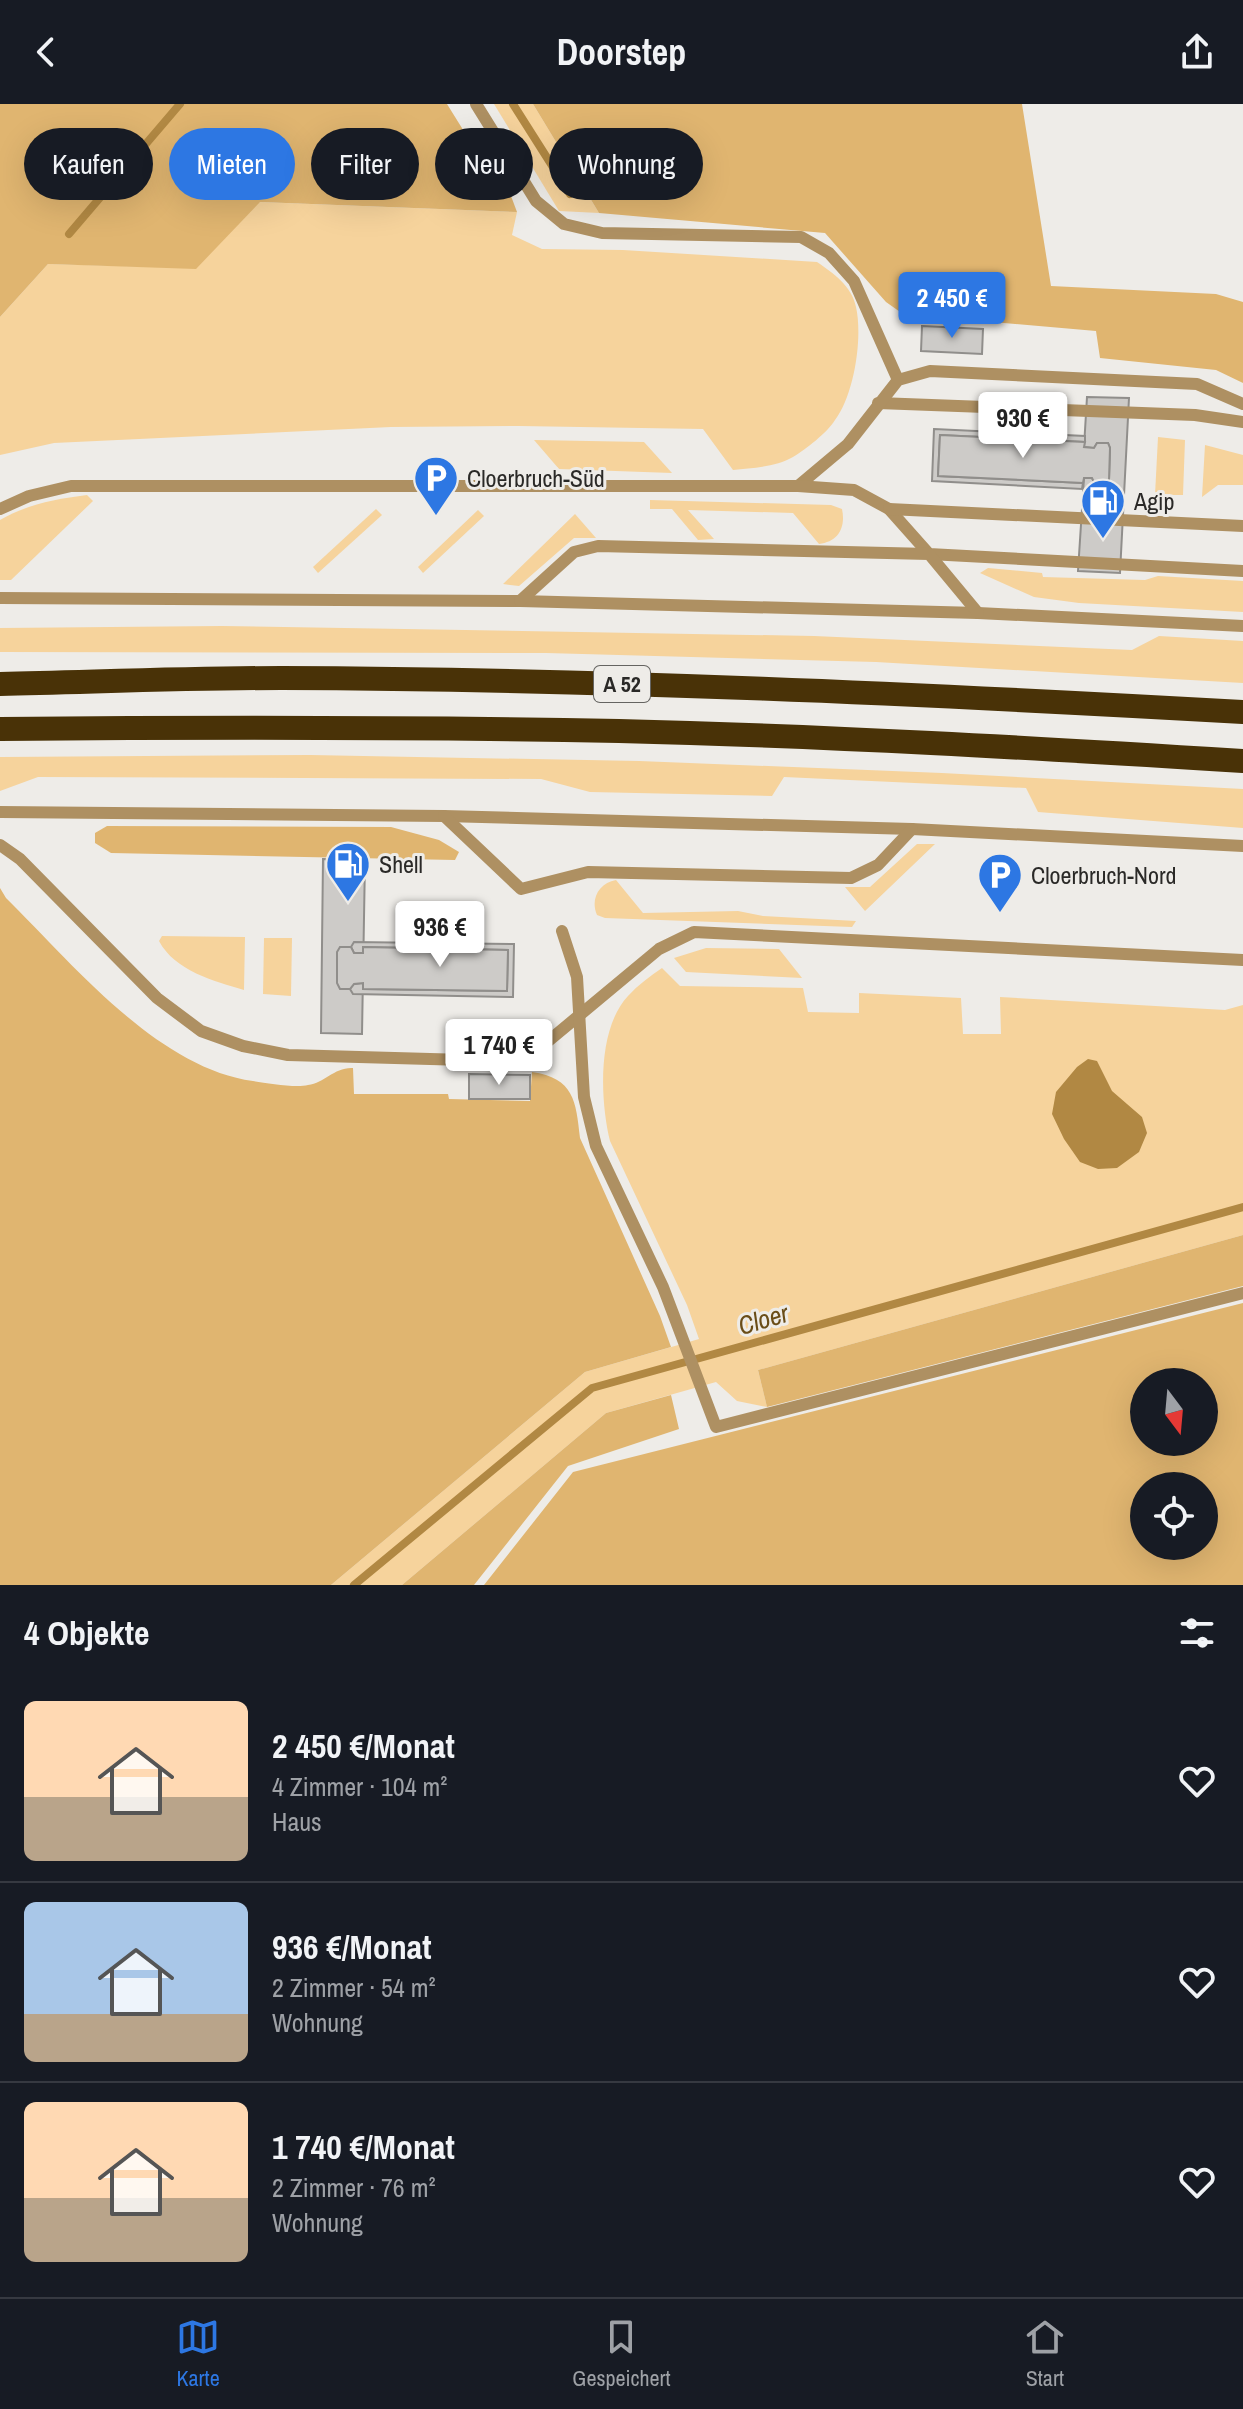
<!DOCTYPE html>
<html lang="de">
<head>
<meta charset="utf-8">
<style>
  :root { --surface:#171b24; --page:#20242c; --text:#f1f3f6; --muted:#9ea1a6; --line:#363941; --accent:#2d77e3 }
  body { margin:0; font-family:"Archivo Narrow",sans-serif; background:var(--page); color:var(--text); height:100vh; display:flex; flex-direction:column; font-size:30px; white-space:nowrap }
  * { box-sizing:border-box; margin:0 }
  p { font-size:26px; color:var(--muted) }
  .icon { flex:none; width:44px; height:44px; fill:none; stroke:currentColor; stroke-width:2; stroke-linecap:round; stroke-linejoin:round }
  .map { position:relative; height:1481px; overflow:hidden }
  .details { display:flex; flex-direction:column; background:var(--surface); flex:1 }
  .details>* { flex:none }
  .guide { position:absolute; left:24px; top:24px; width:800px; height:72px; display:flex; gap:16px }
  .needle { width:52px; rotate:164deg }
  .controls { position:absolute; left:1130px; top:1264px; display:grid; gap:16px }
  .controls a { display:grid; place-items:center; width:88px; height:88px; border-radius:50%; background:var(--surface); box-shadow:0 8px 32px #0002; font-size:40px }
  .price { position:absolute; translate:-50% -68px; padding:0 18px; border-radius:8px; background:#fff; color:#222; font-size:26px; line-height:52px; filter:drop-shadow(0 2px 4px #0008) }
  .price::after { content:''; position:absolute; left:50%; top:48px; width:24px; height:18px; margin-left:-12px; background:inherit; clip-path:polygon(0 0,100% 0,50% 100%) }
  .price.active { background:var(--accent); color:#fff }
  ul { padding:0; list-style:none }
  li { display:flex; align-items:center; gap:24px; height:200px; padding:0 24px }
  li+li { border-top:2px solid var(--line) }
  li span { display:grid; place-items:center; flex:none; width:224px; height:160px; border-radius:12px; color:#555 }
  li>.icon { margin-inline-start:auto }
  span .icon { width:96px; height:96px; fill:#fffc; stroke-width:1 }
  li b { font-size:34px }
  h2 { display:flex; justify-content:space-between; align-items:center; height:96px; padding:0 24px; font-size:34px }
  .pill { padding:0 28px; border-radius:36px; background:var(--surface); box-shadow:0 8px 32px #0002; font-size:28px; line-height:72px }
  .pill.active { background:var(--accent); color:#fff }
  header { display:flex; justify-content:space-between; align-items:center; height:104px; padding:0 24px; background:var(--surface); font-size:36px; font-weight:700 }
  .menu { display:flex; justify-content:space-around; align-items:center; height:112px; border-top:2px solid var(--line); background:var(--surface); font-size:22px; color:var(--muted) }
  .menu a { display:grid; justify-items:center; gap:4px }
  .menu .active { color:var(--accent) }
  .map>svg:first-child { display:block }
  .green { fill:#f6d39c }
  .forest { fill:#e0b570; fill-rule:evenodd }
  .water { fill:#b18843 }
  .lines { fill:none; stroke-linecap:round; stroke-linejoin:round }
  .stream { stroke:#b18843; stroke-width:8 }
  .building { fill:#cdcbc8; stroke:#908e8b; stroke-width:2 }
  .lane { stroke:#ae9062; stroke-width:12 }
  .highway { stroke:#493207; stroke-width:24 }
  .labels { text-anchor:middle; dominant-baseline:central; stroke-width:6; stroke-linejoin:round; paint-order:stroke }
  .shield { fill:#eeece8; stroke:#656461; stroke-width:2 }
  .shield-label { font-size:22px; font-weight:bold; fill:#2a2927 }
  .poi-label { font-size:24px; fill:#2a2927; stroke:#eeece8; text-anchor:start }
  .water-label { font-size:26px; font-style:italic; fill:#6a4d18; stroke:#eeece8 }
</style>
</head>
<body>
<header><svg class="icon" aria-label="back" viewBox="0 0 24 24"><path d="M15 5l-7 7 7 7"/></svg>Doorstep<svg class="icon" aria-label="share" viewBox="0 0 24 24"><path d="M12 15V3M7 8l5-5 5 5M5 13v7h14v-7"/></svg></header>
<div class="map">
<svg width="1243" height="1481" viewBox="0 0 1243 1481">
  <rect width="100%" height="100%" fill="#eeece8"/>
  <g class="green">
    <path d="M 494,0 L 533,0 L 599,109 L 559,107 Z"/>
    <path d="M 259,98 L 517,108 L 512,131 L 542,145 L 623,146 L 817,158 C 833,169 852,182 856,203 C 863,234 854,291 835,316 C 827,329 806,345 793,353 C 776,363 752,364 733,366 L 703,325 L 519,322 L 391,323 L 54,339 L 0,351 L 0,213 L 48,160 L 196,164 Z"/>
    <path d="M 1158,333 L 1185,336 L 1183,391 L 1155,391 Z"/>
    <path d="M 534,336 L 644,338 L 672,369 L 559,365 Z"/>
    <path d="M 1205,341 L 1243,351 L 1243,381 L 1218,381 L 1202,393 Z"/>
    <path d="M 87,391 L 93,397 L 11,476 L 0,476 L 0,416 C 28,400 56,395 87,391 Z"/>
    <path d="M 650,396 L 831,401 L 842,405 C 846,424 838,438 819,440 L 793,409 L 688,406 L 714,435 L 698,436 L 672,405 L 650,405 Z"/>
    <path d="M 376,405 L 382,411 L 318,469 L 313,463 Z"/>
    <path d="M 478,406 L 484,412 L 423,469 L 418,463 Z"/>
    <path d="M 575,410 L 596,434 L 574,434 L 519,482 L 503,480 Z"/>
    <path d="M 988,464 L 1042,469 L 1043,473 L 1145,476 L 1158,472 L 1243,477 L 1243,508 L 1079,499 L 1034,493 L 980,469 Z"/>
    <path d="M 222,522 L 814,532 L 1132,546 L 1159,532 L 1243,537 L 1243,579 L 876,558 L 546,549 L 0,548 L 0,524 Z"/>
    <path d="M 310,651 L 639,657 L 942,669 L 1243,685 L 1243,724 L 1038,708 L 1026,684 L 784,673 L 772,692 L 590,688 L 541,675 L 38,673 L 0,687 L 0,653 Z"/>
    <path d="M 917,740 L 935,740 L 865,807 L 845,783 L 870,783 Z"/>
    <path d="M 616,776 L 643,809 L 738,807 L 763,812 L 856,817 L 852,823 L 605,814 L 597,811 C 590,795 599,779 616,776 Z"/>
    <path d="M 162,832 L 245,833 L 244,886 C 214,877 175,867 159,837 Z"/>
    <path d="M 264,834 L 292,834 L 291,892 L 263,890 Z"/>
    <path d="M 706,844 L 779,845 L 802,874 L 686,868 L 674,854 Z"/>
    <path d="M 662,864 L 680,882 L 803,884 L 808,908 L 859,909 L 859,889 L 961,894 L 963,930 L 1001,930 L 1000,893 L 1225,906 L 1243,901 L 1243,1131 L 758,1266 L 767,1303 L 737,1297 L 716,1278 L 606,1309 L 402,1481 L 331,1481 L 585,1268 L 699,1235 L 687,1201 L 610,1037 C 600,996 597,925 628,892 C 638,881 650,872 662,864 Z"/>
  </g>
  <g class="forest">
    <path d="M 0,0 L 447,0 L 488,66 L 508,84 L 517,108 L 260,98 L 196,165 L 48,160 L 0,213 Z"/>
    <path d="M 533,0 L 1022,0 L 1051,182 L 1216,190 L 1243,198 L 1243,279 L 1216,266 L 1100,254 L 1096,227 L 903,210 L 886,198 L 825,129 L 599,109 Z"/>
    <path d="M 107,722 L 391,723 L 439,736 L 459,748 L 455,756 L 111,749 L 95,739 L 95,729 Z"/>
    <path d="M 0,784 L 6,794 C 72,859 157,964 253,977 C 267,979 295,984 308,981 C 325,979 334,963 353,964 L 354,990 L 448,990 L 449,995 L 530,997 L 532,968 C 574,974 576,997 580,1034 L 660,1212 L 671,1243 L 585,1268 L 331,1481 L 0,1481 Z"/>
    <path d="M 1243,1131 L 1243,1182 L 767,1303 L 758,1266 Z"/>
    <path d="M 1243,1199 L 1243,1481 L 484,1481 L 573,1368 ZM 1144,1278 L 1204,1278 L 1204,1338 L 1144,1338 ZM 1144,1382 L 1204,1382 L 1204,1442 L 1144,1442 Z"/>
    <path d="M 671,1291 L 679,1325 L 568,1362 L 474,1481 L 402,1481 L 606,1309 Z"/>
  </g>
  <path class="water" d="M 1088,955 L 1097,957 L 1112,987 L 1142,1013 L 1147,1029 L 1139,1048 L 1117,1064 L 1098,1065 L 1080,1058 L 1064,1035 L 1052,1010 L 1056,988 L 1077,963 Z"/>
  <g class="lines">
    <g class="stream">
      <path d="M 513,0 L 570,90"/>
      <path d="M 69,130 L 180,0"/>
      <path d="M 354,1481 L 592,1284 L 1243,1103"/>
    </g>
  </g>
  <g class="building">
    <path d="M 922,222 L 983,225 L 982,250 L 921,247 Z"/>
    <path d="M 1087,293 L 1129,294 L 1120,469 L 1078,467 L 1084,374 L 1092,374 L 1095,380 L 1106,380 L 1109,376 L 1110,344 L 1108,339 L 1097,339 L 1094,344 L 1084,343 Z"/>
    <path d="M 934,325 L 1085,332 L 1085,338 L 940,331 L 938,372 L 1083,379 L 1082,385 L 932,377 Z"/>
    <path d="M 940,331 L 1085,338 L 1084,343 L 1094,344 L 1097,339 L 1108,339 L 1110,344 L 1109,376 L 1106,380 L 1095,380 L 1092,374 L 1084,374 L 1083,379 L 938,372 Z"/>
    <path d="M 323,755 L 365,756 L 362,930 L 321,929 Z"/>
    <path d="M 354,838 L 514,840 L 513,893 L 353,890 L 350,885 L 354,880 L 363,879 L 363,885 L 507,887 L 508,846 L 363,843 L 363,849 L 354,849 L 351,843 Z"/>
    <path d="M 340,843 L 351,843 L 354,849 L 363,849 L 363,843 L 508,846 L 507,887 L 363,885 L 363,879 L 354,880 L 350,885 L 340,885 L 337,879 L 337,848 Z"/>
    <path d="M 469,970 L 530,971 L 530,995 L 469,995 Z"/>
  </g>
  <g class="lines">
    <g class="lane">
      <path d="M 476,0 L 536,97 L 564,120 L 602,129 L 801,133 L 829,149 L 854,177 L 898,276"/>
      <path d="M 878,299 L 1195,311 L 1243,318"/>
      <path d="M 798,382 L 848,340 L 898,276 L 930,267 L 1197,280 L 1243,300"/>
      <path d="M 0,405 L 29,392 L 71,382 L 798,382 L 854,386 L 889,405 L 929,450 L 1243,467"/>
      <path d="M 889,405 L 1243,422"/>
      <path d="M 0,494 L 520,497 L 978,509 L 1243,522"/>
      <path d="M 520,497 L 574,448 L 598,442 L 929,450 L 978,509"/>
      <path d="M 0,708 L 444,712 L 912,725 L 1243,742"/>
      <path d="M 444,712 L 521,785 L 588,768 L 851,774 L 878,761 L 912,725"/>
      <path d="M 0,741 L 20,755 L 157,894 L 201,927 L 243,942 L 288,951 L 501,957 L 534,949 L 659,845 L 694,828 L 1243,856"/>
      <path d="M 562,827 L 577,873 L 584,993 L 596,1042 L 663,1183 L 716,1323 L 1243,1189"/>
    </g>
    <g class="highway">
      <path d="M 0,580 C 94,578 188,574 281,574 C 602,575 923,590 1243,608"/>
      <path d="M 0,625 C 206,623 413,623 619,627 C 827,632 1035,644 1243,657"/>
    </g>
  </g>
  <defs>
    <g id="parking-pin" transform="scale(2.3)"><path d="M0 17L-7.5 6A9.5 9.5 0 1 1 7.5 6Z" fill="#2d77e3" stroke="#eeece8"/><path d="M-3.5-5.5H1a3.5 3.5 0 0 1 0 7H-1V5.5H-3.5ZM-1-3.4V-.6H.8a1.4 1.4 0 0 0 0-2.8Z" fill="#fff"/></g>
    <g id="fuel-pin" transform="scale(2.3)"><path d="M0 17L-7.5 6A9.5 9.5 0 1 1 7.5 6Z" fill="#2d77e3" stroke="#eeece8"/><path d="M-5.5-6h7V0h2V4h1.3V-2.5L3-4.5l.8-.8L6-3V5H2.5V1h-1V6h-7ZM-4.2-4.7v3.2H.2V-4.7Z" fill="#fff"/></g>
  </defs>
  <g fill-rule="evenodd">
    <use href="#parking-pin" x="436" y="374"/>
    <use href="#fuel-pin" x="1103" y="397"/>
    <use href="#fuel-pin" x="348" y="760"/>
    <use href="#parking-pin" x="1000" y="771"/>
  </g>
  <g class="labels">
    <rect class="shield" x="594" y="562" width="56" height="36" rx="6"/>
    <g class="shield-label">
      <text x="622" y="580">A 52</text>
    </g>
    <g class="poi-label">
      <text x="467" y="374">Cloerbruch-Süd</text>
      <text x="1134" y="397">Agip</text>
      <text x="379" y="760">Shell</text>
      <text x="1031" y="771">Cloerbruch-Nord</text>
    </g>
    <g class="water-label">
      <text transform="translate(763 1215) rotate(-16)">Cloer</text>
    </g>
  </g>
</svg>
<div class="controls">
<a><svg class="needle" viewBox="-14 -14 28 28"><path d="M0-13l5 13h-10z" fill="#e53935"/><path d="M0 13l5-13h-10z" fill="#9ea1a6"/></svg></a>
<a><svg class="icon" aria-label="locate" viewBox="0 0 24 24"><circle cx="12" cy="12" r="6"/><path d="M12 2v4M12 18v4M2 12h4M18 12h4"/></svg></a>
</div>
<b class="price active" style="left:952px;top:236px">2 450 €</b>
<b class="price" style="left:1023px;top:356px">930 €</b>
<b class="price" style="left:440px;top:865px">936 €</b>
<b class="price" style="left:499px;top:983px">1 740 €</b>
<div class="guide">
<a class="pill">Kaufen</a>
<a class="pill active">Mieten</a>
<a class="pill">Filter</a>
<a class="pill">Neu</a>
<a class="pill">Wohnung</a>
</div>
</div>
<section class="details">
<h2>4 Objekte<svg class="icon" aria-label="filters" viewBox="0 0 24 24"><path d="M4 7h16M4 17h16"/><circle cx="9" cy="7" r="2"/><circle cx="15" cy="17" r="2"/></svg></h2>
<ul>
<li><span style="background:linear-gradient(#ffd9b3 60%,#b9a48a 0)"><svg class="icon" aria-label="home" viewBox="0 0 24 24"><path d="M3 11l9-7 9 7M6 9v11h12V9"/></svg></span><div><b>2 450 €/Monat</b><p>4 Zimmer · 104 m²</p><p>Haus</p></div><svg class="icon" aria-label="heart" viewBox="0 0 24 24"><path d="M12 20l-8-8c-3-5 5-10 8-4 3-6 11-1 8 4z"/></svg></li>
<li><span style="background:linear-gradient(#a9c7e8 70%,#b9a48a 0)"><svg class="icon" aria-label="home" viewBox="0 0 24 24"><path d="M3 11l9-7 9 7M6 9v11h12V9"/></svg></span><div><b>936 €/Monat</b><p>2 Zimmer · 54 m²</p><p>Wohnung</p></div><svg class="icon" aria-label="heart" viewBox="0 0 24 24"><path d="M12 20l-8-8c-3-5 5-10 8-4 3-6 11-1 8 4z"/></svg></li>
<li><span style="background:linear-gradient(#ffd9b3 60%,#b9a48a 0)"><svg class="icon" aria-label="home" viewBox="0 0 24 24"><path d="M3 11l9-7 9 7M6 9v11h12V9"/></svg></span><div><b>1 740 €/Monat</b><p>2 Zimmer · 76 m²</p><p>Wohnung</p></div><svg class="icon" aria-label="heart" viewBox="0 0 24 24"><path d="M12 20l-8-8c-3-5 5-10 8-4 3-6 11-1 8 4z"/></svg></li>
</ul>
</section>
<nav class="menu">
<a class="active"><svg class="icon" aria-label="map" viewBox="0 0 24 24"><path d="M3 6l6-2 6 2 6-2v14l-6 2-6-2-6 2zM9 4v14M15 6v14"/></svg>Karte</a>
<a><svg class="icon" aria-label="saved" viewBox="0 0 24 24"><path d="M7 4h10v16l-5-4-5 4z"/></svg>Gespeichert</a>
<a><svg class="icon" aria-label="home" viewBox="0 0 24 24"><path d="M3 11l9-7 9 7M6 9v11h12V9"/></svg>Start</a>
</nav>
</body>
</html>
